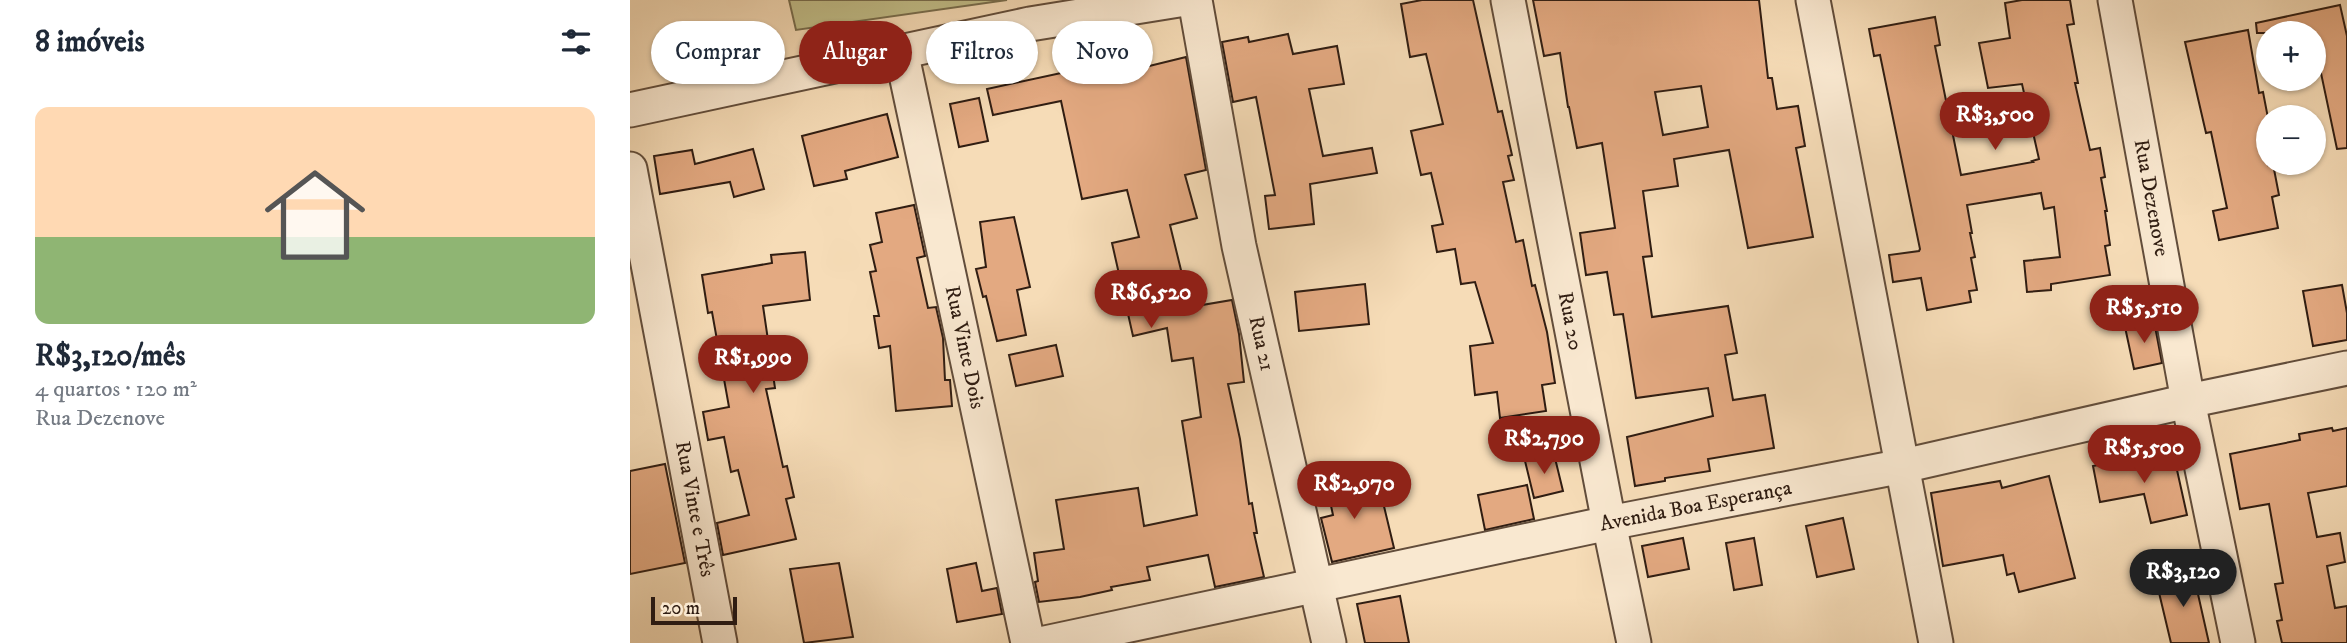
<!DOCTYPE html>
<html lang="pt">
<head>
<meta charset="utf-8">
<style>
  :root { --surface:#fff; --page:#f6f6f7; --text:#1f2937; --muted:#747a83; --accent:#8f2418 }
  body { margin:0; font-family:"IM FELL DW Pica",serif; background:var(--page); color:var(--text); height:100vh; display:flex; flex-direction:column; font-size:26px; white-space:nowrap }
  * { box-sizing:border-box; margin:0 }
  p { font-size:23px; color:var(--muted) }
  .icon { flex:none; width:38px; height:38px; fill:none; stroke:currentColor; stroke-width:2; stroke-linecap:round; stroke-linejoin:round }
  .map { position:relative; flex:1; overflow:hidden }
  .details { display:flex; flex-direction:column; background:var(--surface); width:630px }
  .details>* { flex:none }
  .banner { position:absolute; left:21px; top:21px; width:665px; height:63px; display:flex; gap:14px }
  .fabs { position:absolute; left:1626px; top:21px; display:grid; gap:14px }
  .fabs a { display:grid; place-items:center; width:70px; height:70px; border-radius:50%; background:var(--surface); box-shadow:0 2px 5px #0004; font-size:35px }
  .scale { position:absolute; left:21px; bottom:18px; width:86px; box-sizing:border-box; padding-left:7px; border:4px solid #301d12; border-top:0; font-size:19px; line-height:24px; white-space:nowrap; color:#301d12; -webkit-text-stroke:5px #f9e8d0; paint-order:stroke }
  .price { position:absolute; translate:-50% -60px; padding:0 16px; border-radius:24px; background:var(--accent); color:#fff; font-size:23px; line-height:46px; filter:drop-shadow(0 2px 4px #0008) }
  .price::after { content:''; position:absolute; left:50%; top:42px; width:21px; height:16px; margin-left:-10px; background:inherit; clip-path:polygon(0 0,100% 0,50% 100%) }
  .price.active { background:#222; color:#fff }
  ul { padding:0; list-style:none }
  li { display:grid; align-content:center; gap:14px; height:371px; padding:0 35px }
  li span { display:grid; place-items:center; height:217px; border-radius:14px; color:#555 }
  li>.icon { margin-inline-start:auto }
  span .icon { width:126px; height:126px; fill:#fffc; stroke-width:1 }
  li b { font-size:30px }
  h2 { display:flex; justify-content:space-between; align-items:center; height:84px; padding:0 35px; font-size:30px }
  .tag { padding:0 24px; border-radius:32px; background:var(--surface); box-shadow:0 2px 5px #0004; font-size:24px; line-height:63px }
  .tag.active { background:var(--accent); color:#fff }
  main { display:flex; flex:1; min-height:0 }
  .map>svg:first-child { display:block }
  .green { fill:#c2bf8a; stroke:#796e4e; stroke-width:2 }
  .building { fill:#e3a981; stroke:#301d12; stroke-width:2; fill-rule:evenodd }
  .lines { fill:none; stroke-linecap:round; stroke-linejoin:round }
  .minor-casing { stroke:#624d3b; stroke-width:37 }
  .minor { stroke:#f9e8d0; stroke-width:33 }
  .labels { text-anchor:middle; dominant-baseline:central; stroke-width:5; stroke-linejoin:round; paint-order:stroke }
  .street-label { font-size:21px; fill:#301d12; stroke:#f9e8d0 }
</style>
</head>
<body>
<main>
<section class="details">
<h2>8 imóveis<svg class="icon" aria-label="filters" viewBox="0 0 24 24"><path d="M4 7h16M4 17h16"/><circle cx="9" cy="7" r="2"/><circle cx="15" cy="17" r="2"/></svg></h2>
<ul>
<li><span style="background:linear-gradient(#ffd9b3 60%,#8fb573 0)"><svg class="icon" aria-label="home" viewBox="0 0 24 24"><path d="M3 11l9-7 9 7M6 9v11h12V9"/></svg></span><div><b>R$3,120/mês</b><p>4 quartos · 120 m²</p><p>Rua Dezenove</p></div></li>
</ul>
</section>
<div class="map">
<svg width="1717" height="643" viewBox="0 0 1717 643">
  <rect width="100%" height="100%" fill="#f6dcb7"/>
  <filter id="stains"><feTurbulence type="fractalNoise" baseFrequency=".00286" numOctaves="4"/><feColorMatrix values="0 0 0 0 .2 0 0 0 0 .09 0 0 0 0 .02 0 0 0 .5 -.17"/></filter>
  <radialGradient id="worn" r=".72"><stop offset=".6" stop-color="#630" stop-opacity="0"/><stop offset="1" stop-color="#630" stop-opacity=".3"/></radialGradient>
  <path class="green" d="M 159,0 L 377,0 L 166,30 Z"/>
  <g class="building">
    <path d="M 792,0 L 843,0 L 868,112 L 872,111 L 882,155 L 878,156 L 884,180 L 873,182 L 886,242 L 893,240 L 902,286 L 905,285 L 917,332 L 925,383 L 912,385 L 916,411 L 870,418 L 867,392 L 845,395 L 840,346 L 863,343 L 845,282 L 831,284 L 825,249 L 807,252 L 802,226 L 813,224 L 801,173 L 791,175 L 781,131 L 813,124 L 796,54 L 780,57 L 771,4 Z"/>
    <path d="M 903,0 L 1129,0 L 1138,78 L 1142,78 L 1147,109 L 1168,106 L 1175,146 L 1166,148 L 1183,237 L 1118,248 L 1099,150 L 1044,159 L 1048,186 L 1013,191 L 1022,256 L 1013,257 L 1022,317 L 1098,306 L 1107,353 L 1095,355 L 1103,400 L 1135,395 L 1144,448 L 1078,459 L 1080,471 L 1035,478 L 1035,481 L 1005,486 L 997,437 L 1083,416 L 1078,388 L 1006,398 L 993,314 L 984,315 L 977,272 L 956,275 L 950,233 L 985,228 L 972,143 L 947,148 L 939,107 L 938,107 L 930,53 L 914,56 ZM 1071,86 L 1078,127 L 1033,135 L 1025,92 Z"/>
    <path d="M 1392,0 L 1440,0 L 1444,24 L 1437,25 L 1448,83 L 1445,83 L 1460,150 L 1470,148 L 1475,177 L 1471,178 L 1477,211 L 1475,211 L 1480,245 L 1475,246 L 1480,275 L 1421,284 L 1421,290 L 1397,292 L 1394,261 L 1430,257 L 1424,207 L 1414,209 L 1411,193 L 1337,205 L 1342,233 L 1340,233 L 1345,257 L 1341,258 L 1347,290 L 1339,291 L 1341,302 L 1297,310 L 1291,278 L 1263,282 L 1259,255 L 1289,251 L 1290,249 L 1250,55 L 1244,56 L 1239,29 L 1305,17 L 1310,45 L 1305,46 L 1331,175 L 1403,162 L 1402,161 L 1409,159 L 1392,84 L 1358,88 L 1349,43 L 1380,38 L 1375,3 Z"/>
    <path d="M 1710,5 L 1717,36 L 1717,148 L 1707,149 L 1691,73 L 1684,74 L 1684,33 L 1627,33 L 1626,23 Z"/>
    <path d="M 1618,30 L 1629,93 L 1633,92 L 1638,118 L 1638,165 L 1643,164 L 1649,195 L 1642,197 L 1648,228 L 1589,240 L 1583,211 L 1597,208 L 1581,132 L 1576,133 L 1555,42 Z"/>
    <path d="M 658,34 L 663,54 L 707,46 L 714,84 L 679,89 L 693,156 L 742,148 L 747,173 L 680,184 L 684,224 L 639,229 L 635,196 L 645,195 L 626,97 L 603,102 L 592,42 L 618,37 L 619,42 Z"/>
    <path d="M 556,57 L 576,170 L 555,175 L 567,218 L 540,225 L 560,307 L 602,300 L 609,334 L 614,382 L 598,384 L 610,439 L 619,504 L 622,503 L 627,533 L 624,533 L 634,577 L 585,587 L 578,555 L 517,567 L 520,580 L 481,587 L 482,590 L 450,597 L 409,602 L 405,582 L 408,581 L 404,553 L 434,549 L 426,500 L 508,488 L 514,526 L 567,515 L 552,421 L 571,417 L 563,358 L 542,361 L 537,328 L 503,336 L 482,243 L 509,237 L 497,190 L 452,199 L 431,101 L 363,115 L 357,89 L 459,67 L 462,80 Z"/>
    <path d="M 349,98 L 358,141 L 329,147 L 320,104 Z"/>
    <path d="M 257,114 L 268,157 L 215,171 L 217,179 L 184,186 L 172,136 Z"/>
    <path d="M 123,149 L 134,189 L 104,197 L 100,182 L 30,194 L 24,156 L 62,150 L 65,164 Z"/>
    <path d="M 284,205 L 295,256 L 287,258 L 298,308 L 306,307 L 313,338 L 315,380 L 320,380 L 322,406 L 266,411 L 260,346 L 249,348 L 244,316 L 249,316 L 240,272 L 246,271 L 240,245 L 252,242 L 246,213 Z"/>
    <path d="M 384,217 L 400,287 L 387,290 L 396,335 L 367,341 L 356,296 L 353,297 L 346,269 L 356,267 L 350,222 Z"/>
    <path d="M 175,252 L 180,300 L 133,306 L 145,388 L 136,389 L 153,467 L 157,466 L 164,497 L 156,499 L 166,539 L 93,555 L 87,523 L 119,515 L 108,470 L 101,472 L 94,437 L 78,440 L 73,412 L 99,407 L 82,312 L 78,313 L 72,275 L 142,263 L 141,255 Z"/>
    <path d="M 735,284 L 739,324 L 669,331 L 665,292 Z"/>
    <path d="M 1712,285 L 1717,313 L 1717,340 L 1683,346 L 1673,291 Z"/>
    <path d="M 1524,321 L 1532,363 L 1504,369 L 1495,327 Z"/>
    <path d="M 426,345 L 433,376 L 386,386 L 379,355 Z"/>
    <path d="M 1702,428 L 1703,431 L 1717,428 L 1717,486 L 1678,493 L 1687,537 L 1710,533 L 1715,562 L 1697,566 L 1705,608 L 1717,606 L 1717,643 L 1652,643 L 1647,621 L 1652,620 L 1645,584 L 1653,583 L 1639,504 L 1610,509 L 1600,454 L 1670,440 L 1669,434 Z"/>
    <path d="M 1543,452 L 1557,515 L 1521,523 L 1514,494 L 1470,502 L 1463,466 L 1498,459 L 1498,462 Z"/>
    <path d="M 924,454 L 933,491 L 904,498 L 895,461 Z"/>
    <path d="M 35,464 L 55,563 L 0,574 L 0,471 Z"/>
    <path d="M 724,472 L 731,502 L 752,498 L 764,548 L 702,562 L 691,518 L 703,515 L 695,478 Z"/>
    <path d="M 1419,476 L 1445,578 L 1389,592 L 1384,573 L 1377,575 L 1373,555 L 1313,566 L 1301,493 L 1370,481 L 1372,488 Z"/>
    <path d="M 897,485 L 904,519 L 855,530 L 848,495 Z"/>
    <path d="M 1213,518 L 1224,569 L 1187,577 L 1176,526 Z"/>
    <path d="M 1053,538 L 1059,569 L 1018,577 L 1012,546 Z"/>
    <path d="M 1124,538 L 1132,585 L 1104,590 L 1096,543 Z"/>
    <path d="M 209,563 L 223,637 L 174,643 L 160,569 Z"/>
    <path d="M 346,563 L 352,591 L 367,588 L 372,614 L 327,622 L 317,569 Z"/>
    <path d="M 1563,572 L 1579,643 L 1541,643 L 1526,580 Z"/>
    <path d="M 770,596 L 779,643 L 735,643 L 727,604 Z"/>
  </g>
  <g class="lines">
    <g class="minor-casing">
      <g id="minor">
        <path id="s1" d="M 565,0 L 609,246 L 699,643"/>
        <path id="s2" d="M 878,0 L 979,523 L 1004,643"/>
        <path d="M 1183,0 L 1306,643"/>
        <path id="s3" d="M 1485,0 L 1558,401 L 1608,643"/>
        <path id="s4" d="M 271,51 L 398,643"/>
        <path d="M 0,110 L 400,24 L 549,0"/>
        <path id="s5" d="M 0,169 L 90,643"/>
        <path id="s6" d="M 415,643 L 979,523 L 1273,466 L 1558,401 L 1717,368"/>
      </g>
    </g>
    <use href="#minor" class="minor"/>
  </g>
  <g class="labels">
    <g class="street-label">
      <text stroke="none"><textPath href="#s3" startOffset="201">Rua Dezenove</textPath></text>
      <text stroke="none"><textPath href="#s2" startOffset="327">Rua 20</textPath></text>
      <text stroke="none"><textPath href="#s1" startOffset="350">Rua 21</textPath></text>
      <text stroke="none"><textPath href="#s4" startOffset="303">Rua Vinte Dois</textPath></text>
      <text stroke="none"><textPath href="#s6" startOffset="665">Avenida Boa Esperança</textPath></text>
      <text stroke="none"><textPath href="#s5" startOffset="346">Rua Vinte e Três</textPath></text>
    </g>
  </g>
  <rect width="100%" height="100%" filter="url(#stains)"/>
  <rect width="100%" height="100%" fill="url(#worn)"/>
</svg>
<div class="fabs">
<a>+</a>
<a>−</a>
</div>
<div class="scale">20 m</div>
<b class="price" style="left:1365px;top:152px">R$3,500</b>
<b class="price" style="left:521px;top:330px">R$6,520</b>
<b class="price" style="left:1514px;top:345px">R$5,510</b>
<b class="price" style="left:123px;top:395px">R$1,990</b>
<b class="price" style="left:914px;top:476px">R$2,790</b>
<b class="price" style="left:1514px;top:485px">R$5,500</b>
<b class="price" style="left:724px;top:521px">R$2,970</b>
<b class="price active" style="left:1553px;top:609px">R$3,120</b>
<div class="banner">
<a class="tag">Comprar</a>
<a class="tag active">Alugar</a>
<a class="tag">Filtros</a>
<a class="tag">Novo</a>
</div>
</div>
</main>
</body>
</html>
